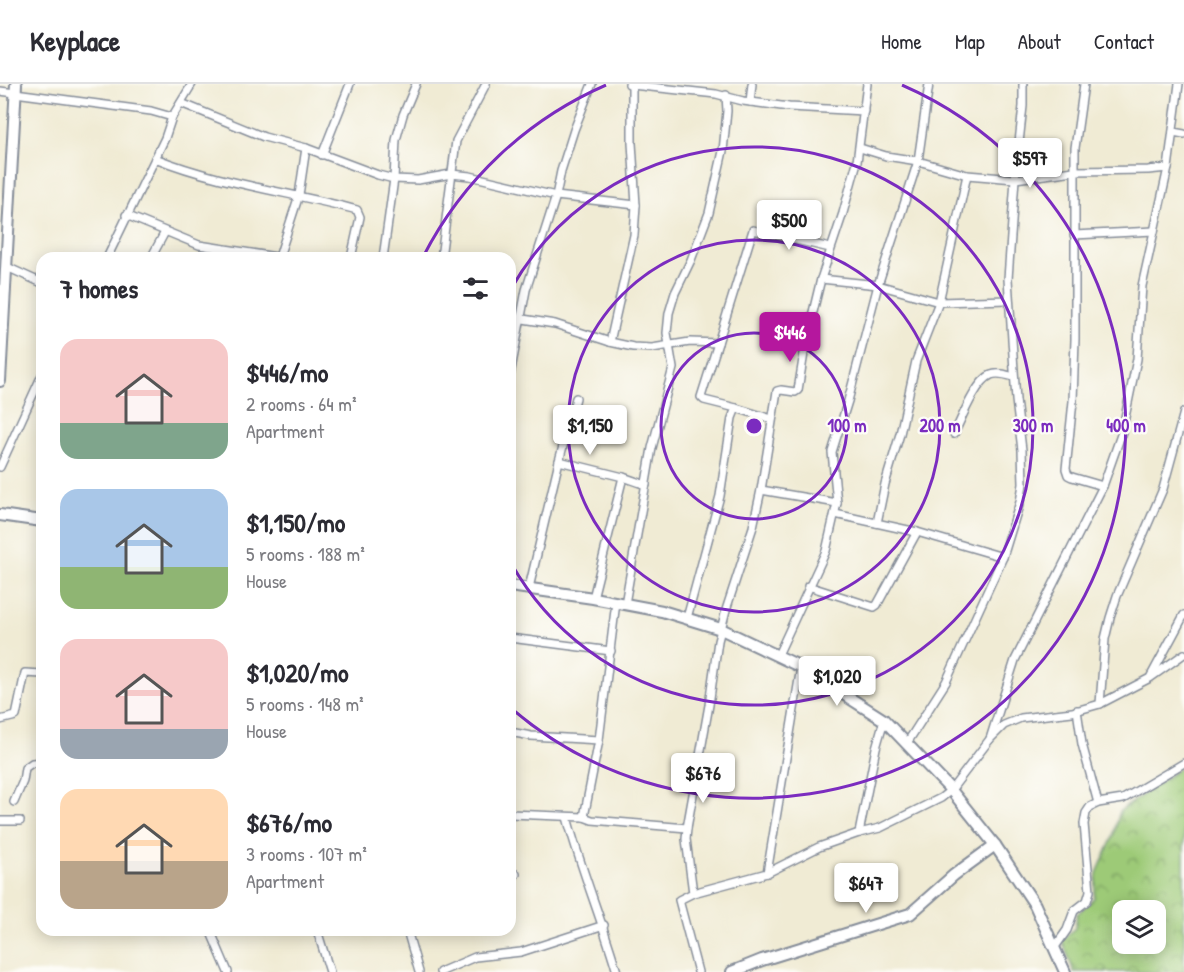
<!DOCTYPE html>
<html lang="en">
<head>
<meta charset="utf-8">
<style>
  :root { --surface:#fff; --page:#f7f7f7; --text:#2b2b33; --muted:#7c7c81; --line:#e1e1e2; --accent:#b5179e }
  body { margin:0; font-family:"Patrick Hand",sans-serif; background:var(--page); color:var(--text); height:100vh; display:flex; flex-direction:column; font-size:22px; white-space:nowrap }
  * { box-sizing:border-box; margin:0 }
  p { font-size:20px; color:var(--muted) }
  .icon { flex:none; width:33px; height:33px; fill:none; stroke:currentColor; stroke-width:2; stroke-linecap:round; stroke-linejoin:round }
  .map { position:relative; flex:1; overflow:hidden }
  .side { position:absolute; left:36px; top:168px; width:480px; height:684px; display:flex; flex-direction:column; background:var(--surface); border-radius:18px; box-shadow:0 3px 15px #0003 }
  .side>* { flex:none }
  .controls { position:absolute; left:1112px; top:816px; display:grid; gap:12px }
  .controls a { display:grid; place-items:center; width:54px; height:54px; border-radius:12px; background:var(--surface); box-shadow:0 3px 15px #0003; font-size:30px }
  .price { position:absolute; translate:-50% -51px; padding:0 14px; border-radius:6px; background:#fff; color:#222; font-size:20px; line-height:39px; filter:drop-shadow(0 2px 3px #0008) }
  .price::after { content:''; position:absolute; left:50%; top:36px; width:18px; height:14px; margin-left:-9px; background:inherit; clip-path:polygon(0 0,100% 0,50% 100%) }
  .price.on { background:var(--accent); color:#fff }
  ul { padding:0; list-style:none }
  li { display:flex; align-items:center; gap:18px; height:150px; padding:0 24px }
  li span { display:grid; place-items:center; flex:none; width:168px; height:120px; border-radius:18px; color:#555 }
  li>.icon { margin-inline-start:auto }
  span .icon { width:72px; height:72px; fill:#fffc; stroke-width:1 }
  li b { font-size:26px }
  h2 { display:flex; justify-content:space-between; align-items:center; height:72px; padding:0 24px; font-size:26px }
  header { display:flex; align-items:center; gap:36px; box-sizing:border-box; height:84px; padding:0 30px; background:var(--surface); border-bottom:2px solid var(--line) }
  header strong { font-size:28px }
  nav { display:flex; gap:33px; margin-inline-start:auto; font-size:21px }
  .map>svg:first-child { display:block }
  .park { fill:url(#park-crowns); stroke:#5c7c6a; stroke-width:1.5; fill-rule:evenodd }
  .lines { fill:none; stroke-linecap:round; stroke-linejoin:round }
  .street-casing { stroke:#868d99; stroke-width:10 }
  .secondary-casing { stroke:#868d99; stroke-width:14 }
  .street { stroke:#fff; stroke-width:7 }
  .secondary { stroke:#fff; stroke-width:10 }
  .ring { fill:none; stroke:#7b2cbf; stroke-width:3 }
  .centre { fill:#7b2cbf; stroke:#fdfcf7; stroke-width:3 }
  .ring-label { font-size:18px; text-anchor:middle; font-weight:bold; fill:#7b2cbf; stroke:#fdfcf7; stroke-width:4.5; stroke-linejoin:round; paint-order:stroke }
</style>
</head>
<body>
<header>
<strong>Keyplace</strong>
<nav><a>Home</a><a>Map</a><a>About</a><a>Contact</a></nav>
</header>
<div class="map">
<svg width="1184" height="888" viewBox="0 0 1184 888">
  <defs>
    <pattern id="park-crowns" width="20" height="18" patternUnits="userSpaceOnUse" patternTransform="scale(1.5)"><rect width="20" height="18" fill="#9dca77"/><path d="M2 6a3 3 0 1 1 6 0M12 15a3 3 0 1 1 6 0" fill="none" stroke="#7fa465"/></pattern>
  </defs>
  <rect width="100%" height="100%" fill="#fdfcf7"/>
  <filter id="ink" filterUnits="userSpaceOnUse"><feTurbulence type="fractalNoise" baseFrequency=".0167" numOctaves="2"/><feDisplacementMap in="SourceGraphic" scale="12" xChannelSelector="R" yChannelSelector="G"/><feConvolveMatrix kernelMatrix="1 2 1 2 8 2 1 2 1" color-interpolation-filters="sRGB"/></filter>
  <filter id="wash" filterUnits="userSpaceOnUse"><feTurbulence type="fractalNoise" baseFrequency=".008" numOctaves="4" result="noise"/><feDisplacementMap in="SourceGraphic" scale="24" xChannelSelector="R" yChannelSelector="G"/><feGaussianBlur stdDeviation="1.35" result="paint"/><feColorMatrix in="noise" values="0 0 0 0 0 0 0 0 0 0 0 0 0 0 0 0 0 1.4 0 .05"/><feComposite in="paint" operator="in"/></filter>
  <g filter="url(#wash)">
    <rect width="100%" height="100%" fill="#f0ebd4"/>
    <path class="park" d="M 1184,681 L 1184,888 L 1074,888 L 1062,856 L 1075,844 L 1077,830 L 1094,814 L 1097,789 L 1113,753 L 1120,727 ZM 1122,826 L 1155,826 L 1155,860 L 1122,860 Z"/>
  </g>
  <g filter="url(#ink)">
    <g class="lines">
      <g class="street-casing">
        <g id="street">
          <path d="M 1084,0 L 1075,64 L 1075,255 L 1073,317 L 1066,385 L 1068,391 L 1072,393 L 1103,402"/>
          <path d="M 632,1 L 716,10 L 743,17 L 789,23 L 864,27"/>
          <path d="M 0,7 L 151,27 L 172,33"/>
          <path d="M 750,18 L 752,0"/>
          <path d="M 181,19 L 264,53 L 306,64 L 378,91 L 394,95 L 418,96 L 451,90 L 470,92 L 556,112 L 636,121 L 632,59 L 632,1 L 629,0"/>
          <path d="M 1173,48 L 1184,50"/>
          <path d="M 860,64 L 886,72 L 918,77 L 967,91 L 1015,95 L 1074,87 L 1148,86 L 1168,84 L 1142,202 L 1137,275 L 1122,348 L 1103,402 L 1015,576 L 990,655"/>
          <path d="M 322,71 L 350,0"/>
          <path d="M 155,74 C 220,100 290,108 357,126 L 360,133 L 351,174"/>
          <path d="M 1168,84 L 1179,0"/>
          <path d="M 126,131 L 199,161 L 283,174"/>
          <path d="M 1074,151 L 1154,147"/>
          <path d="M 279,173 L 299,111 L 306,64"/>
          <path d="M 107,174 L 165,54 L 172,33 L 192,0"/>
          <path d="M 151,174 L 165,148"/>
          <path d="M 383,174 L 394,95 L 396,56 L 403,31 L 416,0"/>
          <path d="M 441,174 L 456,57 L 486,0"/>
          <path d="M 7,183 L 42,199"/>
          <path d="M 821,195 L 878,201 L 939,218 L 1008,216"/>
          <path d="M 510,233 L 555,240 L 610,258 L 633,263 L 652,264 L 690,258 L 718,259 L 753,146 L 830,164"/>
          <path d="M 610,258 L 634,151 L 636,121"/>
          <path d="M 510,291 L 526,206 L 556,112 L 561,87 L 574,46 L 592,0"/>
          <path d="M 736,324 L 772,335"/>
          <path d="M 954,350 C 961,336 976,297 991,291 C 998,288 1007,291 1014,293"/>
          <path d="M 559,377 L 576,314"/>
          <path d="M 0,383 L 42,291"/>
          <path d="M 623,393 L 646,401"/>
          <path d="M 761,406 L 837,419 L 826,467 L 778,571"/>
          <path d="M 837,419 L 832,368 L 848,317 L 878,201 L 918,77 L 929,0"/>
          <path d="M 835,430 L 917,448 L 1003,473"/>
          <path d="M 877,439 L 885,400 L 900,350 L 916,277 L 939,218 L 967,91"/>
          <path d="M 808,502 L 874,523 L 877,521 L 917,448"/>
          <path d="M 529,504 L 559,377 L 623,393 L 593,514"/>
          <path d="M 625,520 L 652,364 L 673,284 L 667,249 L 669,229 L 675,209 L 691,176 L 709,129 L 723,67 L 727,27 L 726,11"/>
          <path d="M 687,534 L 720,412 L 732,334 L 736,324 L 704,316 L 701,313 L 718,259"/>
          <path d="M 510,554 L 611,567"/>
          <path d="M 1151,592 L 1184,531"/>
          <path d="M 1100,620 L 1105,555 L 1110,534 L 1117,512 L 1163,405 L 1184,328"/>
          <path d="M 1077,626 L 1082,660 L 1098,719"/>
          <path d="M 0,636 L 16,632 L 25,589 L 42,590"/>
          <path d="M 510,648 L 531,652 L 599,656"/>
          <path d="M 907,659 L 946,598 L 1003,473 L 1020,418 L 1023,400 L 1022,366 L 1016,316 L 1008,195 L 1015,95 L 1023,22 L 1023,0"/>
          <path d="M 14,718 L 23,697 L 25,684 L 32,679 L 42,678"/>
          <path d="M 510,730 L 584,733 L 592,736 L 687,744"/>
          <path d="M 567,733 C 581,786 602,836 617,888"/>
          <path d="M 584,733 L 599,656 L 616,518"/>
          <path d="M 0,737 L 20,737"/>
          <path d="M 859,749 L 876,664 L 884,636"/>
          <path d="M 767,789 L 819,763 L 859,749 L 880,744 L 941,714 L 951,706 L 990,655 L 1004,641 L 1021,634 L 1072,628 L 1100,620 L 1150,594 L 1184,570"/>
          <path d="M 510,791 L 516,790"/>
          <path d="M 693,809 L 767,789 L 801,583"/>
          <path d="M 210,846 L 228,888"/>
          <path d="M 317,846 L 330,888"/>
          <path d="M 407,846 L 419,888"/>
          <path d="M 1055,863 L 1067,846 L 1074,827 L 1087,817 L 1090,807 L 1084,740 L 1086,729 L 1090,723 L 1098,719 L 1123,715 L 1184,679"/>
          <path d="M 440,888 L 475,873 L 521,868 L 604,841"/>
          <path d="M 698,888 L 679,816 L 693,809 L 686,755 L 687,744 L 709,621 L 718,557 L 726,526 L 753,443 L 761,406 L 777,307 L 781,306 L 795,308 L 798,306 L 806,257 L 821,195 L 843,129 L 857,78 L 867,0"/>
        </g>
      </g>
      <g class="secondary-casing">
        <g id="secondary">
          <path d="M 0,297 L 16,0"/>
          <path d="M 0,431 L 42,437"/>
          <path d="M 510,502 L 593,514 L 662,527 L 721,545 L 801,583 L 884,636 L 951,706 L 995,761 L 1035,821 L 1065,888"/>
          <path d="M 732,888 L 762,876 L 910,830 L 954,791 L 995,761"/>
        </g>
      </g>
      <use href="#street" class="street"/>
      <use href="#secondary" class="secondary"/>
    </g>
  </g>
  <g class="ring">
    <circle cx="754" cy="342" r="93"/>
    <circle cx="754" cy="342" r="186"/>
    <path d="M511 205A279 279 0 1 1 511 479"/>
    <path d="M423 173A372 372 0 0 1 606 1M902 1A372 372 0 1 1 512 625"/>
  </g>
  <circle cx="754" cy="342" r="9" class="centre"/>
  <g class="ring-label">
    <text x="847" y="348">100 m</text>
    <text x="940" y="348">200 m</text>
    <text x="1033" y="348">300 m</text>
    <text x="1126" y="348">400 m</text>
  </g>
</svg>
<div class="controls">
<a><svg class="icon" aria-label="layers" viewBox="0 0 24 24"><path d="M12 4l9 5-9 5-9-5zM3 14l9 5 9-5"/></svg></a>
</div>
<b class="price" style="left:1030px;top:105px">$597</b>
<b class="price" style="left:789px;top:167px">$500</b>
<b class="price on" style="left:790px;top:279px">$446</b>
<b class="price" style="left:590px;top:372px">$1,150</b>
<b class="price" style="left:837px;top:623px">$1,020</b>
<b class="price" style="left:703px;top:720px">$676</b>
<b class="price" style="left:866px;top:830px">$647</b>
<section class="side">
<h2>7 homes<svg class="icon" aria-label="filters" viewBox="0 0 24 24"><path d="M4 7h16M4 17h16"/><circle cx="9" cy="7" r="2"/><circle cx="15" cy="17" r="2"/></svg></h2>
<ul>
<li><span style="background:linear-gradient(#f6c9c9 70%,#7fa58c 0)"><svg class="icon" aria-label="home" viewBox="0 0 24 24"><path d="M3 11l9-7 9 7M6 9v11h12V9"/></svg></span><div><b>$446/mo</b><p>2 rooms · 64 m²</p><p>Apartment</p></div></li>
<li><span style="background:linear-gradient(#a9c7e8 65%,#8fb573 0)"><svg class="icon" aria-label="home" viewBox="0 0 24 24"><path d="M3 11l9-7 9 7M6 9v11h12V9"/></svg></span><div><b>$1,150/mo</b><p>5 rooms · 188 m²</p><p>House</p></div></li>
<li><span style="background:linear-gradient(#f6c9c9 75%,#9aa5b1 0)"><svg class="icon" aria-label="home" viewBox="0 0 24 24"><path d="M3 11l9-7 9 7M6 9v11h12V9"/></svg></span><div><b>$1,020/mo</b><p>5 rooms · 148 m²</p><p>House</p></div></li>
<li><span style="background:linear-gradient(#ffd9b3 60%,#b9a48a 0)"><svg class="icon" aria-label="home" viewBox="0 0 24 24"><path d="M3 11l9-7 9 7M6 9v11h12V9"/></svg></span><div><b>$676/mo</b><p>3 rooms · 107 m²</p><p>Apartment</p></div></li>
</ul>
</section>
</div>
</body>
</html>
